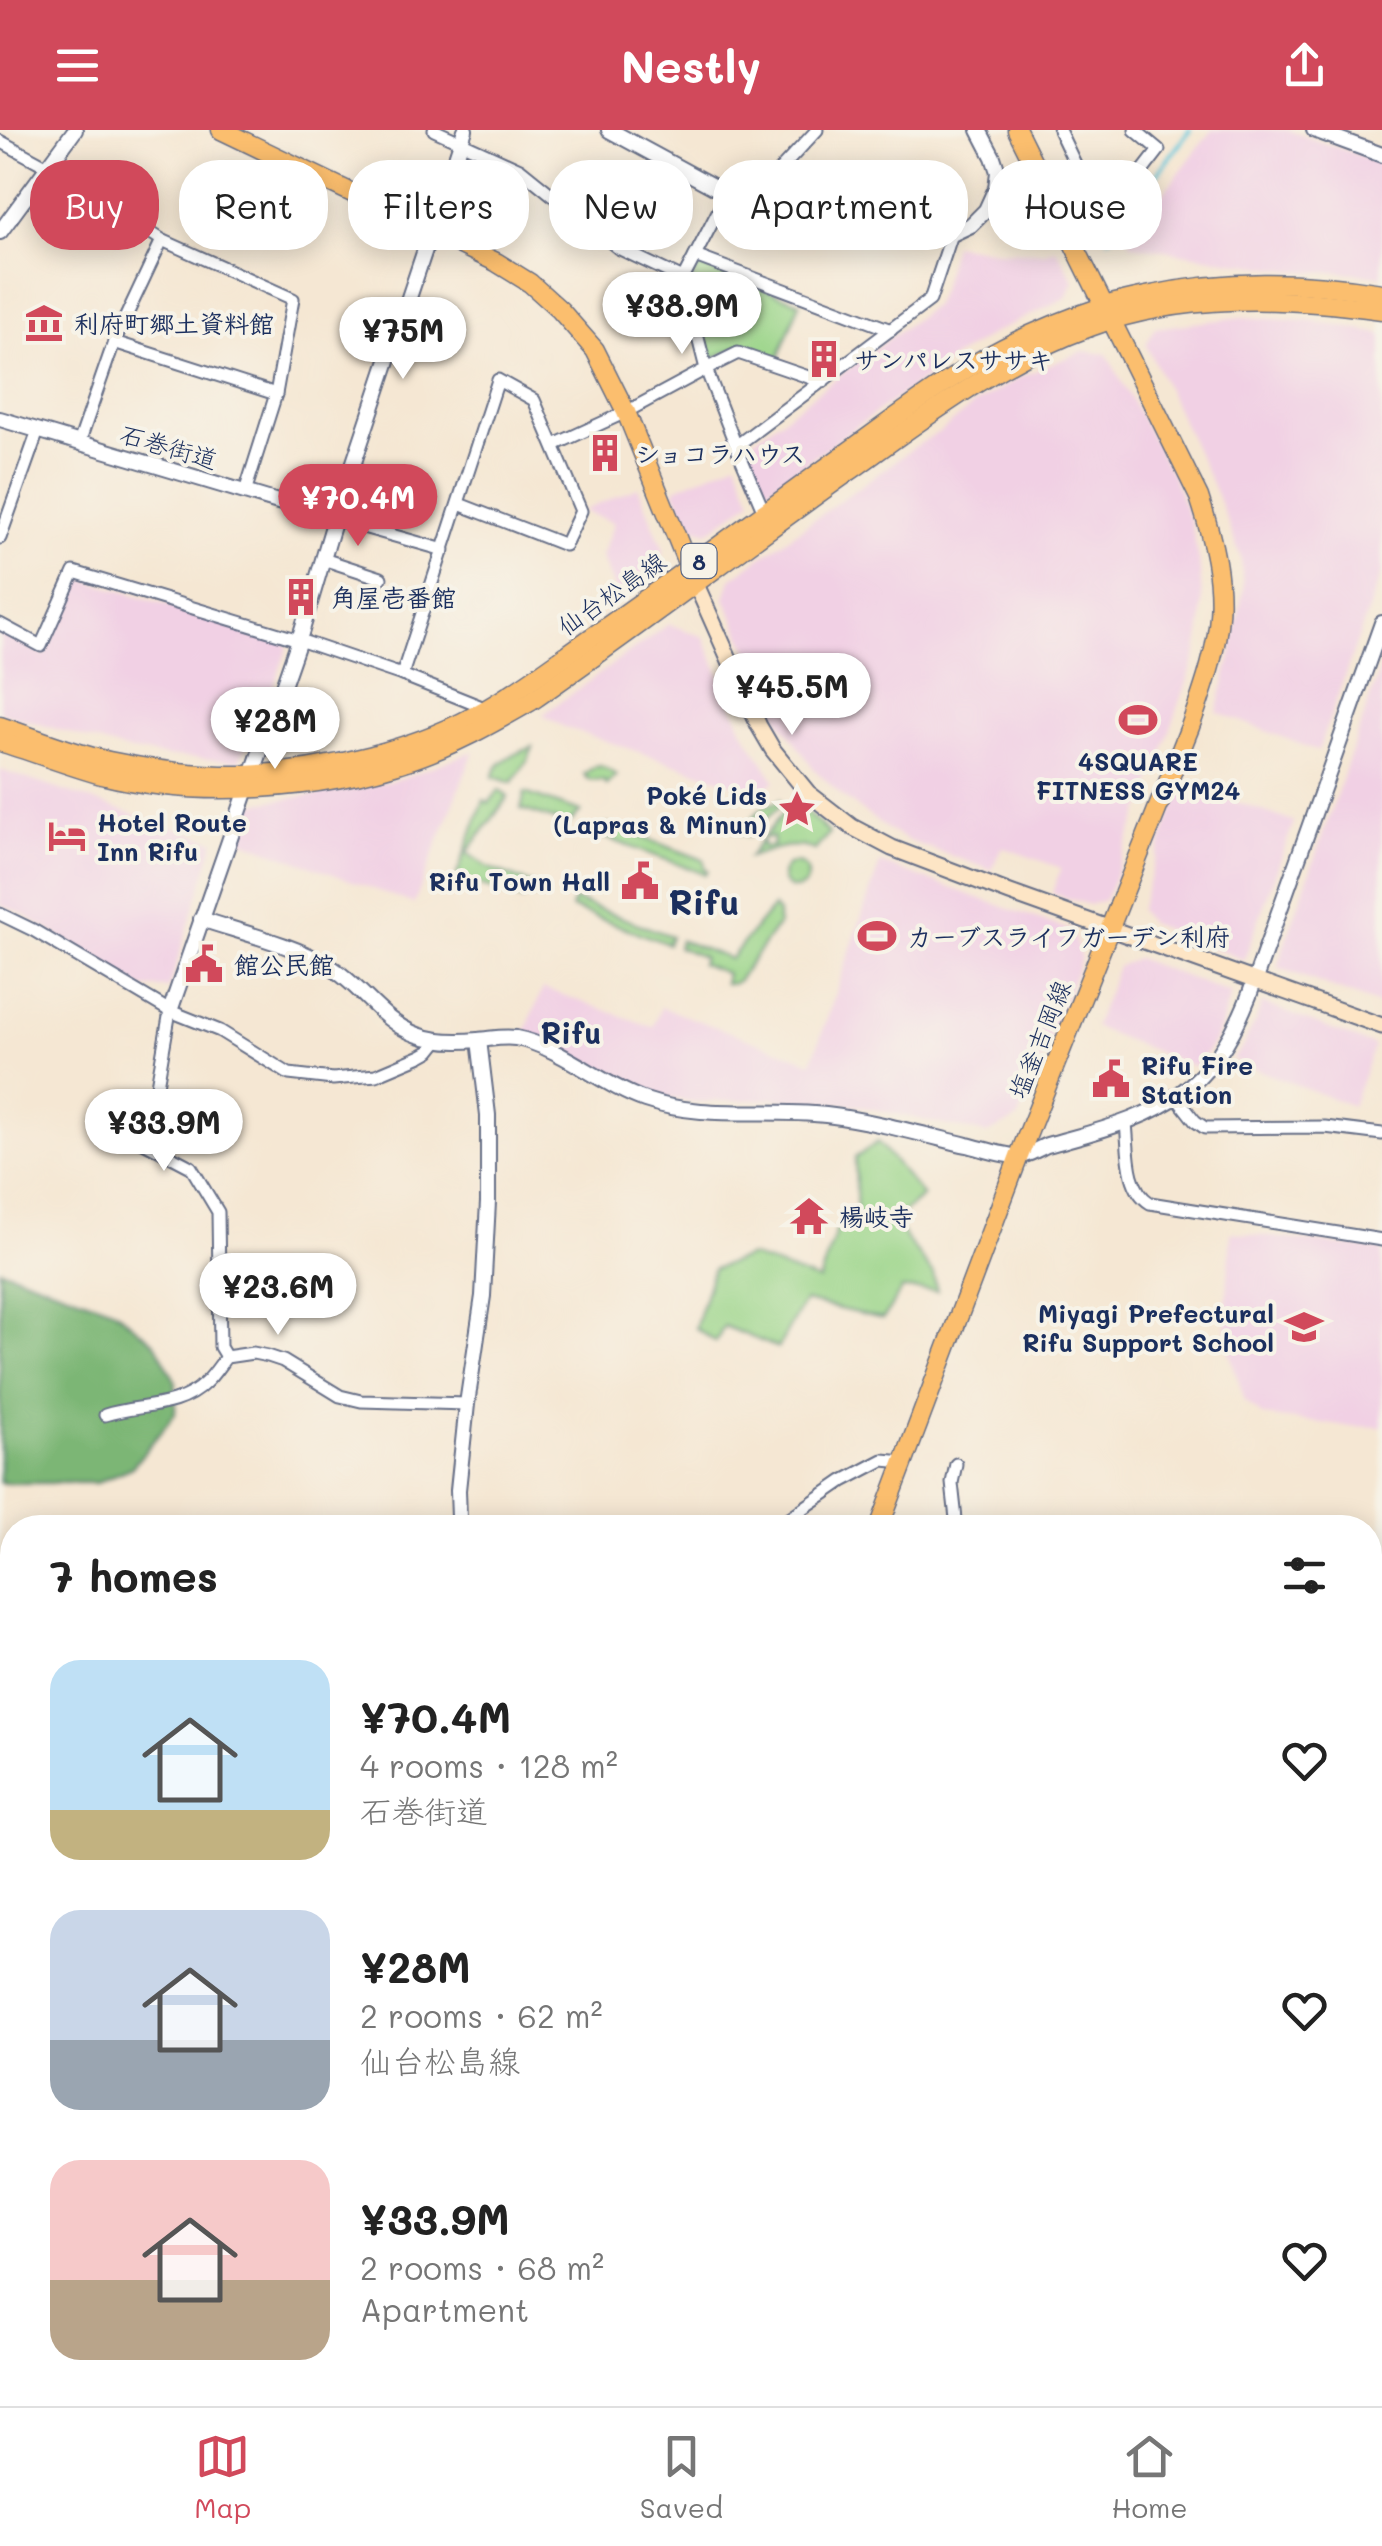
<!DOCTYPE html>
<html lang="en">
<head>
<meta charset="utf-8">
<style>
  :root { --surface:#fff; --page:#f2f2f2; --text:#222; --muted:#767676; --line:#e0e0e0; --accent:#d1495b }
  body { margin:0; font-family:Mali,"Klee One",sans-serif; background:var(--page); color:var(--text); height:100vh; display:flex; flex-direction:column; font-size:38px; white-space:nowrap }
  * { box-sizing:border-box; margin:0 }
  p { font-size:32px; color:var(--muted) }
  .icon { flex:none; width:55px; height:55px; fill:none; stroke:currentColor; stroke-width:2; stroke-linecap:round; stroke-linejoin:round }
  .map { position:relative; flex:1; overflow:hidden }
  .drawer { position:absolute; left:0px; top:1385px; width:1382px; height:892px; display:flex; flex-direction:column; background:var(--surface); border-radius:40px 40px 0 0; box-shadow:0 5px 25px #0003 }
  .drawer>* { flex:none }
  .banner { position:absolute; left:30px; top:30px; width:1322px; height:90px; display:flex; gap:20px }
  .price { position:absolute; translate:-50% -85px; padding:0 22px; border-radius:35px; background:#fff; color:#222; font-size:32px; line-height:65px; filter:drop-shadow(0 2px 5px #0008) }
  .price::after { content:''; position:absolute; left:50%; top:60px; width:30px; height:22px; margin-left:-15px; background:inherit; clip-path:polygon(0 0,100% 0,50% 100%) }
  .price.selected { background:var(--accent); color:#fff }
  ul { padding:0; list-style:none }
  li { display:flex; align-items:center; gap:30px; height:250px; padding:0 50px }
  li span { display:grid; place-items:center; flex:none; width:280px; height:200px; border-radius:30px; color:#555 }
  li>.icon { margin-inline-start:auto }
  span .icon { width:120px; height:120px; fill:#fffc; stroke-width:1 }
  li b { font-size:42px }
  h2 { display:flex; justify-content:space-between; align-items:center; height:120px; padding:0 50px; font-size:42px }
  .pill { padding:0 35px; border-radius:40px; background:var(--surface); box-shadow:0 5px 25px #0003; font-size:35px; line-height:90px }
  .pill.selected { background:var(--accent); color:#fff }
  header { display:flex; justify-content:space-between; align-items:center; height:130px; padding:0 50px; background:var(--accent); color:#fff; font-size:45px; font-weight:800 }
  .dock { display:flex; justify-content:space-around; align-items:center; height:140px; border-top:2px solid var(--line); background:var(--surface); font-size:28px; color:var(--muted) }
  .dock a { display:grid; justify-items:center; gap:5px }
  .dock .selected { color:var(--accent) }
  .map>svg:first-child { display:block }
  .built { fill:#f1d0e4 }
  .green { fill:#9ad488; stroke:#5a8273; stroke-width:2.5 }
  .forest { fill:#7bb674; stroke:#4b7269; stroke-width:2.5 }
  .lines { fill:none; stroke-linecap:round; stroke-linejoin:round }
  .stream { stroke:#61c8dd; stroke-width:4 }
  .minor-casing { stroke:#676f87; stroke-width:15 }
  .tertiary-casing { stroke:#676f87; stroke-width:18 }
  .secondary-casing { stroke:#676f87; stroke-width:19 }
  .primary-casing { stroke:#676f87; stroke-width:21 }
  .minor { stroke:#fff; stroke-width:11 }
  .tertiary { stroke:#fff; stroke-width:14 }
  .secondary { stroke:#fde5c5; stroke-width:15 }
  .primary { stroke:#fbbe6e; stroke-width:18 }
  .rail { stroke:#1b2f5e; stroke-width:4 }
  .labels { text-anchor:middle; dominant-baseline:central; stroke-width:8; stroke-linejoin:round; paint-order:stroke }
  .shield { fill:#f7f3e8; stroke:#5d6a87; stroke-width:2.5 }
  .shield-label { font-size:22px; font-weight:bold; fill:#1b2f5e }
  .poi-label { font-size:25px; font-weight:bold; fill:#1b2f5e; stroke:#f7f3e8; text-anchor:start }
  .street-label { font-size:25px; fill:#1b2f5e; stroke:#f7f3e8 }
  .quarter-label { font-size:30px; font-weight:bold; fill:#1b2f5e; stroke:#f7f3e8 }
  .district-label { font-size:35px; font-weight:bold; fill:#1b2f5e; stroke:#f7f3e8 }
</style>
</head>
<body>
<header><svg class="icon" aria-label="menu" viewBox="0 0 24 24"><path d="M4 6h16M4 12h16M4 18h16"/></svg>Nestly<svg class="icon" aria-label="share" viewBox="0 0 24 24"><path d="M12 15V3M7 8l5-5 5 5M5 13v7h14v-7"/></svg></header>
<div class="map">
<svg width="1382" height="2276" viewBox="0 0 1382 2276">
  <rect width="100%" height="100%" fill="#f7f3e8"/>
  <filter id="ink" filterUnits="userSpaceOnUse"><feTurbulence type="fractalNoise" baseFrequency=".01" numOctaves="2"/><feDisplacementMap in="SourceGraphic" scale="20" xChannelSelector="R" yChannelSelector="G"/><feConvolveMatrix kernelMatrix="1 2 1 2 8 2 1 2 1" color-interpolation-filters="sRGB"/></filter>
  <filter id="wash" filterUnits="userSpaceOnUse"><feTurbulence type="fractalNoise" baseFrequency=".0048" numOctaves="4" result="noise"/><feDisplacementMap in="SourceGraphic" scale="40" xChannelSelector="R" yChannelSelector="G"/><feGaussianBlur stdDeviation="2.25" result="paint"/><feColorMatrix in="noise" values="0 0 0 0 0 0 0 0 0 0 0 0 0 0 0 0 0 1.4 0 .05"/><feComposite in="paint" operator="in"/></filter>
  <g filter="url(#wash)">
    <rect width="100%" height="100%" fill="#f5e7d3"/>
    <g class="built">
      <path d="M 1212,0 L 1287,0 L 1382,33 L 1382,147 L 1358,143 L 1294,141 L 1132,115 L 1128,109 Z"/>
      <path d="M 953,114 L 997,121 L 1045,122 L 1054,119 L 1058,121 L 1074,151 L 1066,168 L 993,203 L 956,226 L 761,364 L 741,319 L 934,175 L 942,155 Z"/>
      <path d="M 1242,187 L 1316,192 L 1382,204 L 1382,441 L 1318,621 L 1217,582 L 1232,522 L 1243,461 L 1241,428 L 1217,365 L 1146,215 L 1154,198 Z"/>
      <path d="M 1083,221 L 1107,224 L 1172,346 L 1190,391 L 1199,429 L 1202,468 L 1202,493 L 1196,526 L 1157,639 L 1105,770 L 1089,775 L 1052,763 L 1061,738 L 1002,717 L 992,740 L 909,711 L 890,701 L 843,667 L 814,639 L 778,588 L 725,468 L 731,449 L 919,314 L 944,299 L 975,274 L 1021,247 Z"/>
      <path d="M 737,331 L 752,370 L 708,402 L 690,396 L 674,359 Z"/>
      <path d="M 638,357 L 664,420 L 659,437 L 617,465 L 601,426 L 614,393 L 583,381 Z"/>
      <path d="M 82,449 L 281,509 L 288,517 L 263,585 L 239,631 L 163,626 L 125,620 L 0,582 L 0,501 L 45,525 L 75,454 Z"/>
      <path d="M 669,494 L 704,507 L 743,600 L 775,651 L 759,662 L 564,597 L 542,585 Z"/>
      <path d="M 1382,533 L 1382,876 L 1277,837 Z"/>
      <path d="M 474,621 L 414,774 L 239,709 L 251,674 L 362,658 L 403,648 Z"/>
      <path d="M 0,640 L 215,711 L 169,858 L 142,858 L 21,783 L 0,775 Z"/>
      <path d="M 1182,653 L 1294,692 L 1244,830 L 1149,793 L 1139,780 Z"/>
      <path d="M 880,733 L 1072,801 L 1081,828 L 1018,989 L 987,1004 L 855,975 L 775,969 L 696,972 L 661,967 L 639,960 L 525,902 L 543,858 L 653,897 L 661,877 L 812,932 Z"/>
      <path d="M 1136,828 L 1231,864 L 1216,909 L 1195,937 L 1094,897 L 1117,837 Z"/>
      <path d="M 1262,873 L 1374,916 L 1352,976 L 1232,930 L 1241,919 L 1255,892 Z"/>
      <path d="M 1231,1102 L 1382,1120 L 1382,1297 L 1345,1296 L 1262,1286 L 1245,1271 L 1227,1215 L 1226,1180 Z"/>
      <path d="M 1370,2144 L 1382,2153 L 1382,2276 L 1051,2276 L 1063,2265 L 1370,2265 Z"/>
    </g>
    <g class="green">
      <path d="M 699,136 L 800,172 L 778,229 L 738,217 L 711,229 L 692,150 Z"/>
      <path d="M 533,617 L 528,630 L 512,653 L 493,647 C 499,628 515,624 533,617 Z"/>
      <path d="M 601,636 L 617,645 L 607,655 L 604,651 L 589,650 L 584,644 L 594,637 Z"/>
      <path d="M 499,660 L 508,667 L 467,723 L 489,738 L 542,758 L 539,768 L 525,764 L 523,770 L 468,751 L 464,758 L 459,756 L 457,744 L 484,670 L 489,673 Z"/>
      <path d="M 525,663 L 581,682 L 568,694 L 521,679 Z"/>
      <path d="M 780,670 L 781,675 C 770,687 758,693 749,706 L 735,701 L 739,691 L 746,694 L 763,678 Z"/>
      <path d="M 803,679 L 829,703 L 815,720 C 791,711 772,720 749,727 L 762,710 L 763,717 L 773,716 L 772,707 L 763,708 L 783,683 Z"/>
      <path d="M 607,694 L 704,730 L 705,739 L 708,740 L 705,744 L 598,705 Z"/>
      <circle cx="795" cy="746" r="13"/>
      <path d="M 574,770 L 671,806 L 668,814 L 571,778 Z"/>
      <path d="M 773,777 L 778,783 L 778,795 L 738,850 L 732,854 L 724,853 L 726,843 L 701,834 L 703,827 L 678,817 L 680,810 L 730,829 Z"/>
      <path d="M 878,1012 L 923,1066 L 893,1091 L 933,1144 L 937,1161 L 902,1159 L 883,1189 L 804,1171 L 778,1218 L 724,1196 L 716,1212 L 695,1198 L 713,1139 L 750,1126 L 819,1151 L 837,1099 L 857,1089 L 855,1028 Z"/>
      <path d="M 0,1724 L 12,1735 L 12,1968 L 0,1981 Z"/>
      <path d="M 1370,2177 L 1382,2188 L 1382,2276 L 1209,2276 L 1195,2265 L 1370,2265 Z"/>
      <path d="M 637,2265 L 803,2265 L 794,2276 L 636,2276 L 631,2273 Z"/>
    </g>
    <g class="forest">
      <path d="M 0,1139 L 113,1179 L 155,1213 L 176,1252 L 175,1284 L 132,1337 L 97,1353 L 0,1353 Z"/>
      <path d="M 0,1573 L 12,1577 L 12,1683 L 5,1679 L 0,1680 Z"/>
      <path d="M 1370,1786 L 1382,1791 L 1382,2076 L 1370,2093 Z"/>
    </g>
    <g class="lines">
      <path class="stream" d="M 1109,108 L 1190,0"/>
    </g>
  </g>
  <g filter="url(#ink)">
    <g class="lines">
      <g class="minor-casing">
        <g id="minor">
          <path d="M 434,0 L 520,39 L 618,118 L 683,149 L 727,64"/>
          <path d="M 1059,0 L 1096,78 L 1114,78 L 1159,20 L 1135,0"/>
          <path d="M 0,11 L 48,37 L 162,110 L 293,169 L 276,264 L 245,362"/>
          <path d="M 750,72 L 817,0"/>
          <path d="M 695,126 L 891,200"/>
          <path d="M 114,212 L 276,264"/>
          <path d="M 823,252 L 738,223 L 706,239 L 736,316 L 930,170 L 952,104"/>
          <path d="M 79,313 L 114,212 L 162,110"/>
          <path d="M 554,315 L 626,282 L 706,239 L 683,149"/>
          <path d="M 736,316 L 764,382"/>
          <path d="M 335,389 L 444,420"/>
          <path d="M 0,408 L 38,301"/>
          <path d="M 323,429 L 381,448"/>
          <path d="M 0,494 L 41,516 L 74,442 L 299,510 L 402,545 L 487,579"/>
          <path d="M 402,545 L 498,250 L 534,270 L 581,381 L 565,415 L 459,374"/>
          <path d="M 0,784 L 33,800 L 170,881 L 220,901 L 289,944 L 333,949 L 376,945 L 421,926 L 430,921 L 438,911"/>
          <path d="M 170,881 L 151,990 L 132,1006 L 191,1037 L 218,1082 L 220,1217 L 226,1227"/>
          <path d="M 1177,968 L 1195,991 L 1205,998 L 1325,997 L 1382,1004"/>
          <path d="M 1126,993 C 1129,1020 1126,1058 1150,1073 L 1382,1110"/>
          <path d="M 105,1285 C 138,1274 178,1280 205,1253 C 213,1246 219,1236 226,1227 L 253,1223 L 268,1226 L 283,1231 L 340,1266 L 361,1271 L 467,1274"/>
          <path d="M 956,1334 L 952,1353 L 957,1398"/>
          <path d="M 775,1398 L 843,1351 L 883,1330 L 904,1332"/>
          <path d="M 0,1701 L 12,1706"/>
          <path d="M 0,2011 L 12,1998"/>
          <path d="M 0,2030 L 12,2040"/>
          <path d="M 0,2115 L 12,2125"/>
          <path d="M 0,2206 L 12,2216"/>
          <path d="M 74,2265 L 88,2276"/>
          <path d="M 184,2265 L 197,2276"/>
          <path d="M 221,2276 L 230,2265"/>
          <path d="M 308,2276 L 317,2265"/>
        </g>
      </g>
      <g class="tertiary-casing">
        <g id="tertiary">
          <path d="M 609,0 L 727,64 L 750,72 L 844,89 L 952,104 L 971,95 L 986,80 L 996,58 L 998,42 L 993,27 L 979,0"/>
          <path d="M 1314,0 L 1382,25"/>
          <path d="M 0,102 L 75,0"/>
          <path d="M 0,289 L 335,389"/>
          <path d="M 201,789 C 240,802 294,815 329,836 C 362,856 381,892 418,905 C 437,912 458,912 478,910 C 491,909 503,906 516,908 C 559,916 603,956 645,970 C 703,990 767,978 826,985 C 874,991 921,1004 967,1015 C 981,1018 1006,1027 1019,1026 C 1028,1026 1039,1018 1047,1015 C 1055,1013 1062,1011 1069,1009 C 1163,984 1212,960 1249,866 L 1382,493"/>
          <path d="M 170,881 L 299,510 L 335,389 L 465,0"/>
          <path d="M 463,1398 L 459,1388 L 458,1360 L 467,1274 L 483,1166 L 488,1072 L 488,985 L 479,910"/>
          <path d="M 1370,1561 L 1382,1566"/>
          <path d="M 391,2276 L 400,2265"/>
        </g>
      </g>
      <g class="secondary-casing">
        <path id="secondary" d="M 695,452 L 759,596 L 773,620 L 808,663 L 852,697 L 892,718 L 1010,763 L 1382,896"/>
      </g>
      <g class="primary-casing">
        <g id="primary">
          <path d="M 221,0 L 496,132 L 530,153 L 560,180 L 595,220 L 626,282 L 692,445"/>
          <path d="M 0,596 C 36,608 72,623 109,631 C 153,640 201,646 246,645 C 325,641 420,619 488,578 C 527,555 564,526 602,500 C 679,446 755,389 831,334 C 879,300 926,263 976,233 C 1015,210 1059,191 1102,177 C 1116,172 1131,169 1146,166 C 1226,149 1302,150 1382,163"/>
          <path d="M 0,612 C 34,622 68,636 102,645 C 198,669 320,661 413,629 C 454,615 492,594 530,572 C 638,497 743,417 850,341 C 926,287 1001,229 1090,197 C 1184,163 1284,167 1382,180"/>
          <path d="M 879,1398 L 1019,1026 L 1190,597 C 1224,503 1231,464 1199,367 L 1017,0"/>
          <path d="M 993,2265 L 999,2276"/>
        </g>
      </g>
      <use href="#minor" class="minor"/>
      <use href="#tertiary" class="tertiary"/>
      <use href="#secondary" class="secondary"/>
      <use href="#primary" class="primary"/>
      <path class="rail" d="M 1370,1624 L 1382,1608"/>
    </g>
  </g>
  <defs>
    <g id="museum-bare" transform="scale(3)"><path d="M0-6L6-3V-2H-6V-3ZM-5-1h2V3h-2ZM-1-1h2V3h-2ZM3-1h2V3H3ZM-6 4H6V6H-6Z" fill="#d1495b" stroke="#f7f3e8" stroke-width="2.5" paint-order="stroke"/></g>
    <g id="building-bare" transform="scale(3)"><path d="M-4-6H4V6H1V3H-1V6H-4ZM-2.5-4.3h1.7v1.8h-1.7ZM.8-4.3h1.7v1.8H.8ZM-2.5-1h1.7V.8h-1.7ZM.8-1h1.7V.8H.8Z" fill="#d1495b" stroke="#f7f3e8" stroke-width="2.5" paint-order="stroke"/></g>
    <g id="stadium-bare" transform="scale(3)"><path d="M0-5a6.5 5 0 1 0 0 10a6.5 5 0 1 0 0-10ZM-3.5-1.8h7v3.6h-7Z" fill="#d1495b" stroke="#f7f3e8" stroke-width="2.5" paint-order="stroke"/></g>
    <g id="sight-bare" transform="scale(3)"><path d="M0-6L1.8-2.2L6-1.7L2.9 1.2L3.7 5.4L0 3.3L-3.7 5.4L-2.9 1.2L-6-1.7L-1.8-2.2Z" fill="#d1495b" stroke="#f7f3e8" stroke-width="2.5" paint-order="stroke"/></g>
    <g id="hotel-bare" transform="scale(3)"><path d="M-6-4.5h1.5V1H6V5H4.5V3h-9V5H-6ZM-4 0a1.8 1.8 0 1 1 3.6 0ZM.5 0V-2.5h3Q6-2.5 6 0Z" fill="#d1495b" stroke="#f7f3e8" stroke-width="2.5" paint-order="stroke"/></g>
    <g id="civic-bare" transform="scale(3)"><path d="M-.6-6.5H3V-4.5H.6V-3L4-1V1h2V6H-6V1h2V-1L-.6-3ZM-1.2 2.5V6h2.4V2.5Z" fill="#d1495b" stroke="#f7f3e8" stroke-width="2.5" paint-order="stroke"/></g>
    <g id="temple-bare" transform="scale(3)"><path d="M0-6L5-2H3V0L6.5 2.5H4V6H1.5V3h-3V6H-4V2.5H-6.5L-3 0V-2H-5Z" fill="#d1495b" stroke="#f7f3e8" stroke-width="2.5" paint-order="stroke"/></g>
    <g id="school-bare" transform="scale(3)"><path d="M0-5L7-2L0 1L-7-2ZM-4 1L0 2.5L4 1V4Q0 6-4 4Z" fill="#d1495b" stroke="#f7f3e8" stroke-width="2.5" paint-order="stroke"/></g>
  </defs>
  <g fill-rule="evenodd">
    <use href="#museum-bare" x="44" y="193"/>
    <use href="#building-bare" x="824" y="229"/>
    <use href="#building-bare" x="605" y="323"/>
    <use href="#building-bare" x="301" y="467"/>
    <use href="#stadium-bare" x="1138" y="590"/>
    <use href="#sight-bare" x="797" y="679"/>
    <use href="#hotel-bare" x="67" y="706"/>
    <use href="#civic-bare" x="640" y="751"/>
    <use href="#stadium-bare" x="877" y="806"/>
    <use href="#civic-bare" x="204" y="834"/>
    <use href="#civic-bare" x="1111" y="949"/>
    <use href="#temple-bare" x="809" y="1086"/>
    <use href="#school-bare" x="1304" y="1197"/>
  </g>
  <g class="labels">
    <rect class="shield" x="681.5" y="414" width="35" height="34" rx="8"/>
    <g class="shield-label">
      <text x="699" y="431">8</text>
    </g>
    <g class="poi-label">
      <text x="74" y="193">利府町郷土資料館</text>
      <text x="854" y="229">サンパレスササキ</text>
      <text x="635" y="323">ショコラハウス</text>
      <text x="331" y="467">角屋壱番館</text>
      <text x="1138" y="631" text-anchor="middle">4SQUARE<tspan x="1138" dy="29">FITNESS GYM24</tspan></text>
      <text x="767" y="665" text-anchor="end">Poké Lids<tspan x="767" dy="29">(Lapras &amp; Minun)</tspan></text>
      <text x="97" y="692">Hotel Route<tspan x="97" dy="29">Inn Rifu</tspan></text>
      <text x="610" y="751" text-anchor="end">Rifu Town Hall</text>
      <text x="907" y="806">カーブスライフガーデン利府</text>
      <text x="234" y="834">館公民館</text>
      <text x="1141" y="935">Rifu Fire<tspan x="1141" dy="29">Station</tspan></text>
      <text x="839" y="1086">楊岐寺</text>
      <text x="1274" y="1183" text-anchor="end">Miyagi Prefectural<tspan x="1274" dy="29">Rifu Support School</tspan></text>
    </g>
    <g class="street-label">
      <text transform="translate(169 316) rotate(16)">石巻街道</text>
      <text transform="translate(611 463) rotate(-35)">仙台松島線</text>
      <text transform="translate(1039 909) rotate(-68)">塩釜吉岡線</text>
    </g>
    <g class="quarter-label">
      <text x="571" y="902">Rifu</text>
    </g>
    <g class="district-label">
      <text x="704" y="771">Rifu</text>
    </g>
  </g>
</svg>
<b class="price" style="left:682px;top:227px">¥38.9M</b>
<b class="price" style="left:403px;top:252px">¥75M</b>
<b class="price selected" style="left:358px;top:419px">¥70.4M</b>
<b class="price" style="left:792px;top:608px">¥45.5M</b>
<b class="price" style="left:275px;top:642px">¥28M</b>
<b class="price" style="left:164px;top:1044px">¥33.9M</b>
<b class="price" style="left:278px;top:1208px">¥23.6M</b>
<div class="banner">
<a class="pill selected">Buy</a>
<a class="pill">Rent</a>
<a class="pill">Filters</a>
<a class="pill">New</a>
<a class="pill">Apartment</a>
<a class="pill">House</a>
</div>
<section class="drawer">
<h2>7 homes<svg class="icon" aria-label="filters" viewBox="0 0 24 24"><path d="M4 7h16M4 17h16"/><circle cx="9" cy="7" r="2"/><circle cx="15" cy="17" r="2"/></svg></h2>
<ul>
<li><span style="background:linear-gradient(#bfe0f5 75%,#c2b280 0)"><svg class="icon" aria-label="home" viewBox="0 0 24 24"><path d="M3 11l9-7 9 7M6 9v11h12V9"/></svg></span><div><b>¥70.4M</b><p>4 rooms · 128 m²</p><p>石巻街道</p></div><svg class="icon" aria-label="heart" viewBox="0 0 24 24"><path d="M12 20l-8-8c-3-5 5-10 8-4 3-6 11-1 8 4z"/></svg></li>
<li><span style="background:linear-gradient(#c9d6e8 65%,#9aa5b1 0)"><svg class="icon" aria-label="home" viewBox="0 0 24 24"><path d="M3 11l9-7 9 7M6 9v11h12V9"/></svg></span><div><b>¥28M</b><p>2 rooms · 62 m²</p><p>仙台松島線</p></div><svg class="icon" aria-label="heart" viewBox="0 0 24 24"><path d="M12 20l-8-8c-3-5 5-10 8-4 3-6 11-1 8 4z"/></svg></li>
<li><span style="background:linear-gradient(#f6c9c9 60%,#b9a48a 0)"><svg class="icon" aria-label="home" viewBox="0 0 24 24"><path d="M3 11l9-7 9 7M6 9v11h12V9"/></svg></span><div><b>¥33.9M</b><p>2 rooms · 68 m²</p><p>Apartment</p></div><svg class="icon" aria-label="heart" viewBox="0 0 24 24"><path d="M12 20l-8-8c-3-5 5-10 8-4 3-6 11-1 8 4z"/></svg></li>
</ul>
</section>
</div>
<nav class="dock">
<a class="selected"><svg class="icon" aria-label="map" viewBox="0 0 24 24"><path d="M3 6l6-2 6 2 6-2v14l-6 2-6-2-6 2zM9 4v14M15 6v14"/></svg>Map</a>
<a><svg class="icon" aria-label="saved" viewBox="0 0 24 24"><path d="M7 4h10v16l-5-4-5 4z"/></svg>Saved</a>
<a><svg class="icon" aria-label="home" viewBox="0 0 24 24"><path d="M3 11l9-7 9 7M6 9v11h12V9"/></svg>Home</a>
</nav>
</body>
</html>
